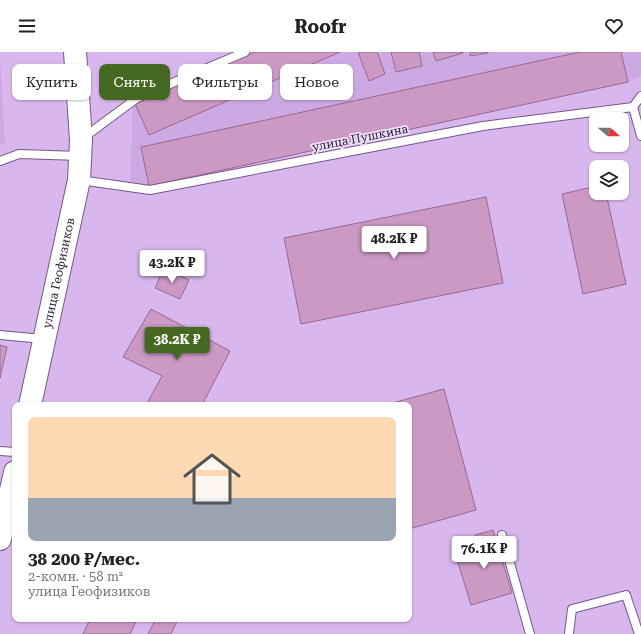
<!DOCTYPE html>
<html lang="ru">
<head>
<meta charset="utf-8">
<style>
  :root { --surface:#fff; --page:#f2f2f2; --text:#222; --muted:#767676; --line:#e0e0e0; --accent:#466921 }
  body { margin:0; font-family:"Roboto Serif",serif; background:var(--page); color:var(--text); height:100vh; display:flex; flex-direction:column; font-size:15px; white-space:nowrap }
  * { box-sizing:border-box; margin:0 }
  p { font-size:13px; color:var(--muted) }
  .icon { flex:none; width:22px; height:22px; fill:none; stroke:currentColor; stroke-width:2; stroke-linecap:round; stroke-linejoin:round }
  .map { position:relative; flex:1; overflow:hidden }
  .sheet { position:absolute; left:12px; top:350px; width:400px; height:220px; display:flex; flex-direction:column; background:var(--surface); border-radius:8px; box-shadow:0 1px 3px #0004 }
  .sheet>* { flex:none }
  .top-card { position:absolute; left:12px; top:12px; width:400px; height:36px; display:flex; gap:8px }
  .needle { width:26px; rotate:110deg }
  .tools { position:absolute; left:589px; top:60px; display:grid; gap:8px }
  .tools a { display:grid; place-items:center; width:40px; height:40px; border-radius:8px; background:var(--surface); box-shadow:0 1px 3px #0004; font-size:20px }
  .price { position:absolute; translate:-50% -34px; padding:0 9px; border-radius:4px; background:#fff; color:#222; font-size:13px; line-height:26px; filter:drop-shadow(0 1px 2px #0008) }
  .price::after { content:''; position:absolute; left:50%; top:24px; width:12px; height:9px; margin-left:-6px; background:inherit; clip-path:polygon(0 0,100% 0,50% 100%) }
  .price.current { background:var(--accent); color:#fff }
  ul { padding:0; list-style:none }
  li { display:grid; align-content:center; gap:8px; height:212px; padding:0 16px }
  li+li { border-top:1px solid var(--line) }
  li span { display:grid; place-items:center; height:124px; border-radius:8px; color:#555 }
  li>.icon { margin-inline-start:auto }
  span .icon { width:72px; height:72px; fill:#fffc; stroke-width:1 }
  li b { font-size:17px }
  .pill { padding:0 14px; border-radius:8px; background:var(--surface); box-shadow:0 1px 3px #0004; font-size:14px; line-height:36px }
  .pill.current { background:var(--accent); color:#fff }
  header { display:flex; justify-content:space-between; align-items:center; height:52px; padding:0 16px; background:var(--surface); font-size:18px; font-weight:700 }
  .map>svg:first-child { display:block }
  .built { fill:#cda9e4 }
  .building { fill:#cb99c3; stroke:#996a92 }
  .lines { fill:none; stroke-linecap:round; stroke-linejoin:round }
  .lane-casing { stroke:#755788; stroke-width:10 }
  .secondary-casing { stroke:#755788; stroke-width:24 }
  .lane { stroke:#fff; stroke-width:8 }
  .secondary { stroke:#fff; stroke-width:22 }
  .labels { text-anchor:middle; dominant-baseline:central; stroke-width:3.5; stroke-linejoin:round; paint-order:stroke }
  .street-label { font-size:12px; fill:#2d2135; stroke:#f0e0fb }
</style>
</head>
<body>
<header><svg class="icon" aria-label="menu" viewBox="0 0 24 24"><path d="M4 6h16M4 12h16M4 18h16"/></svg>Roofr<svg class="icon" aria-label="heart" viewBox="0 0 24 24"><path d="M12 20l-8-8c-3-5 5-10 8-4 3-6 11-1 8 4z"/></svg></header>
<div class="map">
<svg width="641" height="582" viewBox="0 0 641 582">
  <rect width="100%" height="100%" fill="#d8b7ee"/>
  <g class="built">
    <path d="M 237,0 L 641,0 L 641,24 L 628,30 L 130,139 L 133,43 Z"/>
    <path d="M 0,5 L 5,91 L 0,93 Z"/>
  </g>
  <g class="building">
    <path d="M 255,0 L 340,0 L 149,83 L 135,52 Z"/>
    <path d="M 358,0 L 377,0 L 385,22 L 369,29 Z"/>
    <path d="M 391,0 L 419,0 L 422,14 L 396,20 Z"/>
    <path d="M 433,0 L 463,0 L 463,1 L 436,9 Z"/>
    <path d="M 470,0 L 488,0 L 488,1 L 470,4 Z"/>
    <path d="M 580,0 L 621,0 L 628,30 L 149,134 L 141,95 Z"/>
    <path d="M 596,134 L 596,141 L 606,141 L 626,232 L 583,242 L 562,142 Z"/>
    <path d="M 486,145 L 503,231 L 301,272 L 284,186 Z"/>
    <path d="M 164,216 L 189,228 L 180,247 L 155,236 Z"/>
    <path d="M 151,257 L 230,299 L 202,353 L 146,353 L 162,324 L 123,305 Z"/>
    <path d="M 0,293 L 7,295 L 0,326 Z"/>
    <path d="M 444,337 L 476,458 L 409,477 L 409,353 L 385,353 Z"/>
    <path d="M 493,478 L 512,541 L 471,553 L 455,501 L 478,494 L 475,483 Z"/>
    <path d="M 90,567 L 137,567 L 130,582 L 83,582 Z"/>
    <path d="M 156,567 L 178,567 L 171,582 L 148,582 Z"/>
  </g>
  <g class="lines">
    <g class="lane-casing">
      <g id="lane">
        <path d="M 633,55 L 641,84"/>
        <path d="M 83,86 L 137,46 L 245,0"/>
        <path d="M 0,109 L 19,102 L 80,104"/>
        <path d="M 80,128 L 150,138 L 483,74 L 633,55 L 641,44"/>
        <path d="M 0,283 L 43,287"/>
        <path d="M 0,399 L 15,400"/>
        <path d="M 502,483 L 530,582"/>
        <path d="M 569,582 L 572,557 L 626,543 L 639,582"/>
      </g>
    </g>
    <g class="secondary-casing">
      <g id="secondary">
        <path id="s1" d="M 30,353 L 79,128 L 81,88 L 75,0"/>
        <path d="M 0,487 L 15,420"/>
      </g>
    </g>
    <use href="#lane" class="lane"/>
    <use href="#secondary" class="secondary"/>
  </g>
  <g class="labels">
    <g class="street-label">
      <text transform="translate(360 86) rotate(-11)">улица Пушкина</text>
      <text stroke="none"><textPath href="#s1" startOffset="135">улица Геофизиков</textPath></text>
    </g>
  </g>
</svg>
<div class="tools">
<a><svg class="needle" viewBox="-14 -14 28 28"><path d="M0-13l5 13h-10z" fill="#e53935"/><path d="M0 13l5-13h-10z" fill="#767676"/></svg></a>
<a><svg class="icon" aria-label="layers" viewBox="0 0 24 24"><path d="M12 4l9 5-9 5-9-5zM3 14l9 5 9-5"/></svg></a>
</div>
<b class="price" style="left:394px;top:208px">48.2K ₽</b>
<b class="price" style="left:172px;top:232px">43.2K ₽</b>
<b class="price current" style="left:177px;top:309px">38.2K ₽</b>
<b class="price" style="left:484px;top:518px">76.1K ₽</b>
<div class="top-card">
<a class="pill">Купить</a>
<a class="pill current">Снять</a>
<a class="pill">Фильтры</a>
<a class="pill">Новое</a>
</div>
<section class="sheet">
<ul>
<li><span style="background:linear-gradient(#ffd9b3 65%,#9aa5b1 0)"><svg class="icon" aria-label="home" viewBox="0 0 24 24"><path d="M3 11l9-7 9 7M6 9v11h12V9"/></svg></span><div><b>38 200 ₽/мес.</b><p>2-комн. · 58 m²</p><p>улица Геофизиков</p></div></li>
</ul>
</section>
</div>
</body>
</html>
